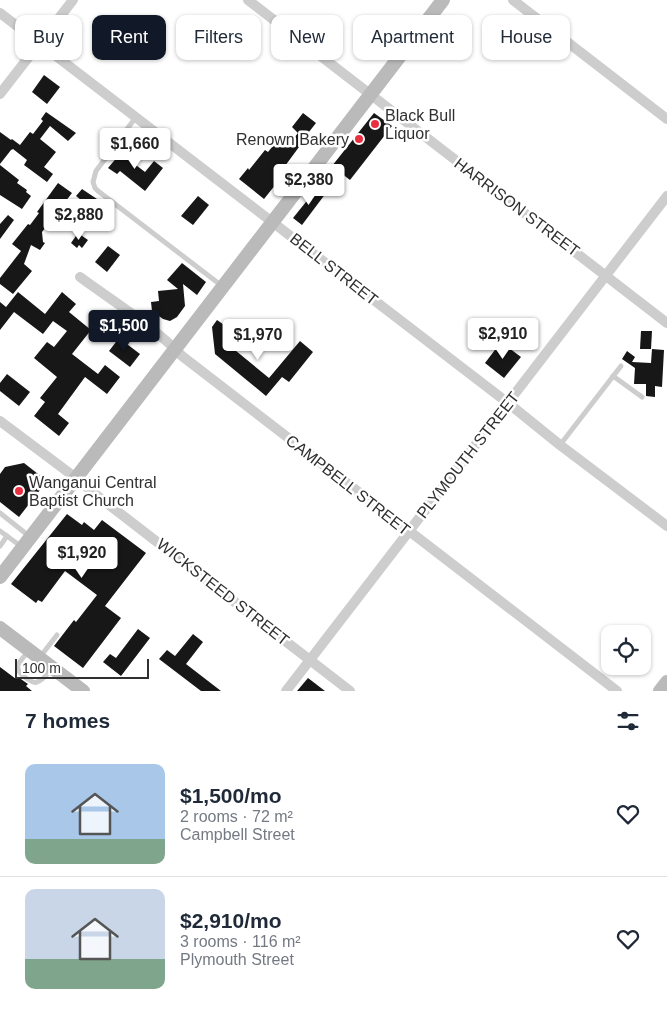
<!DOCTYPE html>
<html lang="en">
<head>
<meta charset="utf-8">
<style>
  :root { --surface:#fff; --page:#f6f6f7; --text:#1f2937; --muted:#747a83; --line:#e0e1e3; --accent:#111827 }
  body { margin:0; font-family:Arial,sans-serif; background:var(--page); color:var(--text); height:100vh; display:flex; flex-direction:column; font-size:19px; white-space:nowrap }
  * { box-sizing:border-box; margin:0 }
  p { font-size:16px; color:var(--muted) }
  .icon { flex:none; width:28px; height:28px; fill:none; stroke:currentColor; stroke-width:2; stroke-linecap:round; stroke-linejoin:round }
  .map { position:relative; height:691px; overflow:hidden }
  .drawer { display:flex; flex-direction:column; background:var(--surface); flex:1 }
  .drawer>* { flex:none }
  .guide { position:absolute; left:15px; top:15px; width:638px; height:45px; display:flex; gap:10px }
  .buttons { position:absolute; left:601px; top:625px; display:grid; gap:10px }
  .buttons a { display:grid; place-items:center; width:50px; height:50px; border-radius:10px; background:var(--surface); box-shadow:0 1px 4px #0004; font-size:25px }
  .scale { position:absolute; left:15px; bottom:12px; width:134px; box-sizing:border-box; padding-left:5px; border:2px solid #303030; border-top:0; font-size:14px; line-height:18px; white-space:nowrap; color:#303030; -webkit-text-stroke:4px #fff; paint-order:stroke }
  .price { position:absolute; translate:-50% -42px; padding:0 11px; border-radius:5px; background:#fff; color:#222; font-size:16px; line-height:32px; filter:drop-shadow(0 1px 2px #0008) }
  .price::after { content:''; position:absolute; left:50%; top:30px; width:15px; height:11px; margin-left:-8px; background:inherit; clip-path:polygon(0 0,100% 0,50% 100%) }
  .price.current { background:var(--accent); color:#fff }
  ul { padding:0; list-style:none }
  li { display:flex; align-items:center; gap:15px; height:125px; padding:0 25px }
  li+li { border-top:1px solid var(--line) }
  li span { display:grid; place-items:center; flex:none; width:140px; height:100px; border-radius:10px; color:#555 }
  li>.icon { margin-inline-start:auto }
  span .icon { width:60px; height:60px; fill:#fffc; stroke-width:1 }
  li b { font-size:21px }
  h2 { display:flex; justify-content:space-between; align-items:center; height:60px; padding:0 25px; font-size:21px }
  .tag { padding:0 18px; border-radius:10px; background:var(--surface); box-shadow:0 1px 4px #0004; font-size:18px; line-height:45px }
  .tag.current { background:var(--accent); color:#fff }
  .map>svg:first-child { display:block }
  .building { fill:#171717 }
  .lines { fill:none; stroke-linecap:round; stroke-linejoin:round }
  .lane { stroke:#cdcdcd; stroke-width:5 }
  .street { stroke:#cdcdcd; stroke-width:10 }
  .secondary { stroke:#bababa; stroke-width:14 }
  .poi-dot { fill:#e93040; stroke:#fff; stroke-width:2 }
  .labels { text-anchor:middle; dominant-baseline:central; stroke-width:5; stroke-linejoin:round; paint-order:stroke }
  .poi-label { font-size:16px; fill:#303030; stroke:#fff; text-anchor:start }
  .street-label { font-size:16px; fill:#303030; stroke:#fff }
</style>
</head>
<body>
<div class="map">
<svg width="667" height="691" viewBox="0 0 667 691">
  <rect width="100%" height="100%" fill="#fff"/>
  <g class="building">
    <path d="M 44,75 L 60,87 L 47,104 L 32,92 Z"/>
    <path d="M 46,112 L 76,133 L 68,141 L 50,126 L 40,139 L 56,152 L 44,167 L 53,174 L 47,182 L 24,165 L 27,160 L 13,149 L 11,150 L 0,164 L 0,132 L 11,140 L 12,139 L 20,145 L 30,132 L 33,134 L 43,121 L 41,119 Z"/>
    <path d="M 303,113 L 316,123 L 298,146 L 299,147 L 285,166 L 288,169 L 264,199 L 239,179 L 248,168 L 249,170 L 265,150 L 268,152 L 281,136 L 290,143 L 298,133 L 292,127 Z"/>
    <path d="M 374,113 L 392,126 L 350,180 L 332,166 Z"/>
    <path d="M 124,149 L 132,155 L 128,159 L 145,172 L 154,161 L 163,168 L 145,191 L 120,171 L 117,174 L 108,168 Z"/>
    <path d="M 0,165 L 19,180 L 17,183 L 27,190 L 26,192 L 31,196 L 22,209 L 0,195 Z"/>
    <path d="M 58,183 L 72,193 L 42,232 L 43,242 L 45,243 L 40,250 L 31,245 L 24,264 L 32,271 L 13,294 L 0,284 L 0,278 L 21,251 L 12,244 L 28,224 L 30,225 L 39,213 L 37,212 Z"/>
    <path d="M 318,187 L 326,193 L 302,225 L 293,218 Z"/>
    <path d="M 82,189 L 97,199 L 92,206 L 82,199 L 81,200 L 76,196 Z"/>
    <path d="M 198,196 L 209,205 L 193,225 L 181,216 Z"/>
    <path d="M 8,215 L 14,220 L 0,239 L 0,224 Z"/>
    <path d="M 78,233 L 88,240 L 82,248 L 79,245 L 77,248 L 71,243 Z"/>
    <path d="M 108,246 L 120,255 L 107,272 L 95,262 Z"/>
    <path d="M 182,263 L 206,282 L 197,295 L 183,284 L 185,306 L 177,317 L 170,321 L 163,319 L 152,311 L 151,302 L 159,301 L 158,291 L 178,289 L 167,280 Z"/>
    <path d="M 18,292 L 45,314 L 62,292 L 76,304 L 69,312 L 91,330 L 72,354 L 98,374 L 105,365 L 120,377 L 107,394 L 85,377 L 58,414 L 69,423 L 59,436 L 34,416 L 45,402 L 40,398 L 57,377 L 34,358 L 47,342 L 54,347 L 67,331 L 53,321 L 43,334 L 14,312 L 0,330 L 0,302 L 6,307 Z"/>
    <path d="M 217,320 L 227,327 L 230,346 L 269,378 L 300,341 L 313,352 L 289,382 L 282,377 L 266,396 L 215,354 L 212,327 Z"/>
    <path d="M 641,331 L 652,331 L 651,349 L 640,349 Z"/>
    <path d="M 119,338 L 140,354 L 130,367 L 109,351 Z"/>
    <path d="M 501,342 L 521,357 L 504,378 L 485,363 Z"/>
    <path d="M 652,349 L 664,350 L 662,387 L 655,386 L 655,397 L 646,396 L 646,384 L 634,384 L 635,368 L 622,359 L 627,351 L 635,357 L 632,362 L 651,363 Z"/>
    <path d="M 7,374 L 30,392 L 19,406 L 0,391 L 0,383 Z"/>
    <path d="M 24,463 L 47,481 L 19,517 L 0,502 L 0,474 L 5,467 Z"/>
    <path d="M 67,514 L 82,525 L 84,522 L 94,530 L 102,520 L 146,553 L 105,606 L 121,618 L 83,668 L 54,646 L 74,620 L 76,622 L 97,595 L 65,571 L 42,602 L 38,600 L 36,603 L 11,584 Z"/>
    <path d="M 138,629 L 150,638 L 121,676 L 103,662 L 110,654 L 116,658 Z"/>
    <path d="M 193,634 L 203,642 L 186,664 L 221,691 L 201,691 L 159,659 L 167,650 L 175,656 Z"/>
    <path d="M 0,667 L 16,679 L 18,677 L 28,684 L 26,686 L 32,691 L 0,691 Z"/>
    <path d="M 308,678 L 325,691 L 297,691 Z"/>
  </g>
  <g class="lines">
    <g class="lane">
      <path d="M 136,117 L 96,171 L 93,182 L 95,188 L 98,191 L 222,286"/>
      <path d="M 613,376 L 642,397"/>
      <path d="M 560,445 L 621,366"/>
      <path d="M 0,513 L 29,536"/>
      <path d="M 0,531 L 22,547"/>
      <path d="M 0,546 L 7,536"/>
      <path d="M 28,652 C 18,663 12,668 26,678 C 30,680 33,684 37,682 C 44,680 48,673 52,668"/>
      <path d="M 40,657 L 57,635"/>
    </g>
    <g class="street">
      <path d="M 248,0 L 667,323"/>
      <path d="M 513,0 L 667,119"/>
      <path d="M 0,13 L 508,403 L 560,445 L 667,526"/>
      <path d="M 0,94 L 73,0"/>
      <path d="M 80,277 C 114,302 152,325 182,356 L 617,691"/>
      <path d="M 0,421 L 76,478 L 95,494 L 350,691"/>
      <path d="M 286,691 L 667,196"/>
    </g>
    <g class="secondary">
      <path d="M 0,577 L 443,0"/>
      <path d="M 0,628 L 83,691"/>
      <path d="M 660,691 L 667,682"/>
    </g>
  </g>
  <g class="poi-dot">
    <circle cx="375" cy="124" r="5"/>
    <circle cx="359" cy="139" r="5"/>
    <circle cx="19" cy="491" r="5"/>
  </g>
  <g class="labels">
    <g class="poi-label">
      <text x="385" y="115">Black Bull<tspan x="385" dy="18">Liquor</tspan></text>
      <text x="349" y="139" text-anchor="end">Renown Bakery</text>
      <text x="29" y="482">Wanganui Central<tspan x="29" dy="18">Baptist Church</tspan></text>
    </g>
    <g class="street-label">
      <text transform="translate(517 207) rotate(37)">HARRISON STREET</text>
      <text transform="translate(334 269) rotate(38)">BELL STREET</text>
      <text transform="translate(468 455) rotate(-52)">PLYMOUTH STREET</text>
      <text transform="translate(348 485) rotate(38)">CAMPBELL STREET</text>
      <text transform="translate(223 592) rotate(38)">WICKSTEED STREET</text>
    </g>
  </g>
</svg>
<div class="buttons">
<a><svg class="icon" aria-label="locate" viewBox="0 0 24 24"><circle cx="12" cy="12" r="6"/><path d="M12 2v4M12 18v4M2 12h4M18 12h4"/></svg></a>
</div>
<div class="scale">100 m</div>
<b class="price" style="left:135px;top:170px">$1,660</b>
<b class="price" style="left:309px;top:206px">$2,380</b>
<b class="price" style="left:79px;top:241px">$2,880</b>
<b class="price current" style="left:124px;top:352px">$1,500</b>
<b class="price" style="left:503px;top:360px">$2,910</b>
<b class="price" style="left:258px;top:361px">$1,970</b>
<b class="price" style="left:82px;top:579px">$1,920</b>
<div class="guide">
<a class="tag">Buy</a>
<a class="tag current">Rent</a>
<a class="tag">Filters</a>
<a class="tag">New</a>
<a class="tag">Apartment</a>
<a class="tag">House</a>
</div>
</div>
<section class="drawer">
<h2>7 homes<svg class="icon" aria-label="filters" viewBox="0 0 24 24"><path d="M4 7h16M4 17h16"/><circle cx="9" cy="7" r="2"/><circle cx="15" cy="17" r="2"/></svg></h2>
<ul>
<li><span style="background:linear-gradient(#a9c7e8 75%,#7fa58c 0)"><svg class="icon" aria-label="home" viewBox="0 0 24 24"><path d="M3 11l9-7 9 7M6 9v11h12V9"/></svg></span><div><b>$1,500/mo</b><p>2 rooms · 72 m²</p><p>Campbell Street</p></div><svg class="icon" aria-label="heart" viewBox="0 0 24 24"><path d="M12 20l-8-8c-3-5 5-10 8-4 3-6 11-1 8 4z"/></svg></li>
<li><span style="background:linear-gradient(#c9d6e8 70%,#7fa58c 0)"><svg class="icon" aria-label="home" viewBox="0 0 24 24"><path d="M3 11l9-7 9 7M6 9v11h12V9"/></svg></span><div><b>$2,910/mo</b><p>3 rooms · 116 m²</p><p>Plymouth Street</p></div><svg class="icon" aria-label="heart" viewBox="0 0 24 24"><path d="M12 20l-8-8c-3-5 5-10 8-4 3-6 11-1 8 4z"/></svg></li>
</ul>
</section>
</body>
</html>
